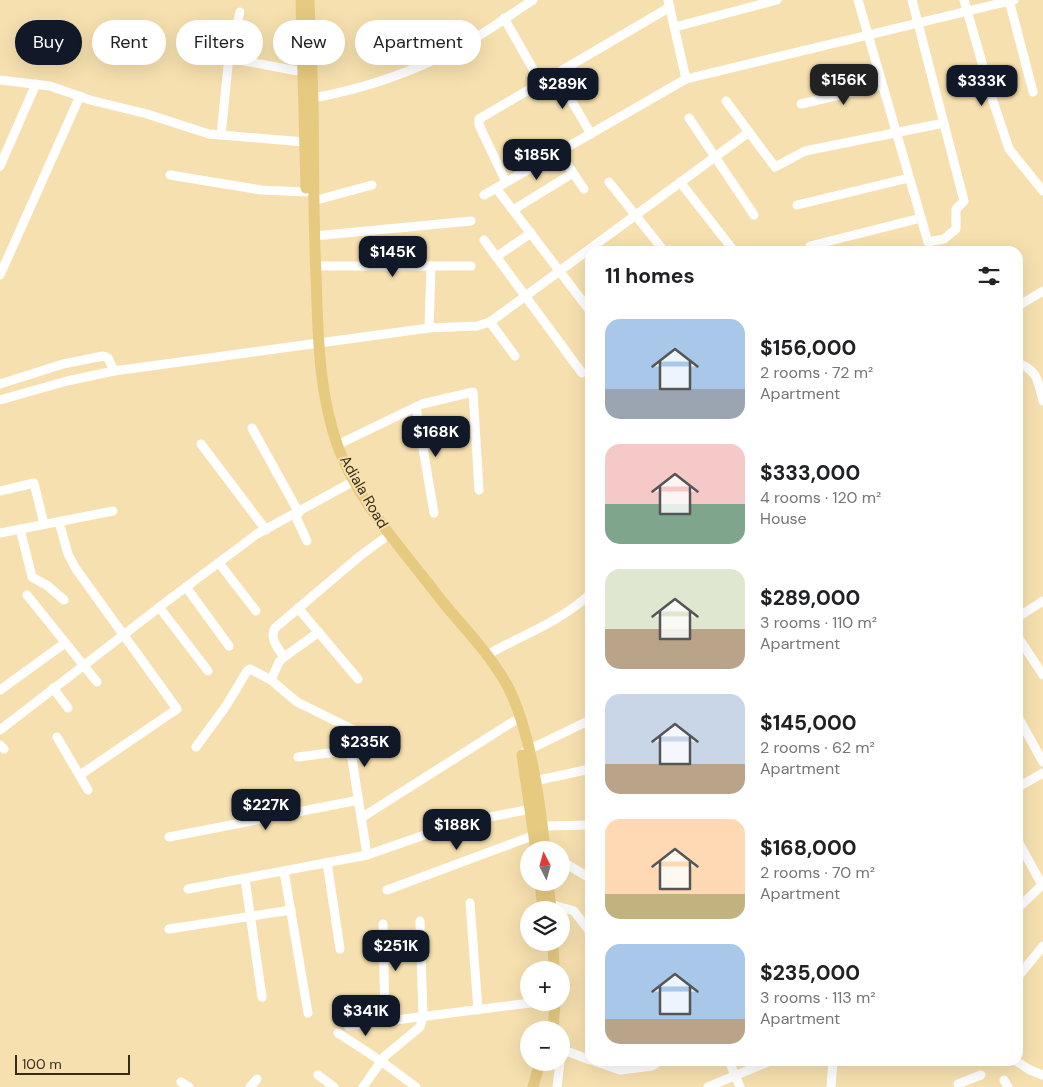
<!DOCTYPE html>
<html lang="en">
<head>
<meta charset="utf-8">
<style>
  :root { --surface:#fff; --page:#f2f2f2; --text:#202124; --muted:#757577; --accent:#111827 }
  body { margin:0; font-family:"DM Sans",sans-serif; background:var(--page); color:var(--text); height:100vh; display:flex; flex-direction:column; font-size:19px; white-space:nowrap }
  * { box-sizing:border-box; margin:0 }
  p { font-size:16px; color:var(--muted) }
  .icon { flex:none; width:28px; height:28px; fill:none; stroke:currentColor; stroke-width:2; stroke-linecap:round; stroke-linejoin:round }
  .map { position:relative; flex:1; overflow:hidden }
  .side { position:absolute; left:585px; top:246px; width:438px; height:820px; display:flex; flex-direction:column; background:var(--surface); border-radius:15px; box-shadow:0 5px 20px #0002 }
  .side>* { flex:none }
  .hud { position:absolute; left:15px; top:20px; width:475px; height:45px; display:flex; gap:10px }
  .needle { width:32px; rotate:354deg }
  .tools { position:absolute; left:520px; top:841px; display:grid; gap:10px }
  .tools a { display:grid; place-items:center; width:50px; height:50px; border-radius:50%; background:var(--surface); box-shadow:0 5px 20px #0002; font-size:25px }
  .scale { position:absolute; left:15px; bottom:12px; width:115px; box-sizing:border-box; padding-left:5px; border:2px solid #352d19; border-top:0; font-size:14px; line-height:18px; white-space:nowrap; color:#352d19; -webkit-text-stroke:4px #f6e0af; paint-order:stroke }
  .price { position:absolute; translate:-50% -42px; padding:0 11px; border-radius:10px; background:var(--accent); color:#fff; font-size:16px; line-height:32px; filter:drop-shadow(0 1px 2px #0008) }
  .price::after { content:''; position:absolute; left:50%; top:30px; width:15px; height:11px; margin-left:-8px; background:inherit; clip-path:polygon(0 0,100% 0,50% 100%) }
  .price.current { background:#222; color:#fff }
  ul { padding:0; list-style:none }
  li { display:flex; align-items:center; gap:15px; height:125px; padding:0 20px }
  li span { display:grid; place-items:center; flex:none; width:140px; height:100px; border-radius:15px; color:#555 }
  li>.icon { margin-inline-start:auto }
  span .icon { width:60px; height:60px; fill:#fffc; stroke-width:1 }
  li b { font-size:21px }
  h2 { display:flex; justify-content:space-between; align-items:center; height:60px; padding:0 20px; font-size:21px }
  .chip { padding:0 18px; border-radius:22px; background:var(--surface); box-shadow:0 5px 20px #0002; font-size:18px; line-height:45px }
  .chip.current { background:var(--accent); color:#fff }
  .map>svg:first-child { display:block }
  .lines { fill:none; stroke-linecap:round; stroke-linejoin:round }
  .minor { stroke:#fff; stroke-width:9 }
  .major { stroke:#e6ca80; stroke-width:11 }
  .labels { text-anchor:middle; dominant-baseline:central; stroke-width:4; stroke-linejoin:round; paint-order:stroke }
  .street-label { font-size:15px; fill:#352d19; stroke:#f6e0af }
</style>
</head>
<body>
<div class="map">
<svg width="1043" height="1087" viewBox="0 0 1043 1087">
  <rect width="100%" height="100%" fill="#f6e0af"/>
  <g class="lines">
    <g class="minor">
      <path d="M 668,0 L 686,79"/>
      <path d="M 858,0 L 928,242 L 944,239 L 956,229 L 956,209 L 964,201 L 912,0"/>
      <path d="M 964,0 L 993,101 L 1009,149 L 1043,191"/>
      <path d="M 1009,0 L 1033,92"/>
      <path d="M 504,18 L 541,83"/>
      <path d="M 675,27 L 777,0"/>
      <path d="M 229,58 L 303,72"/>
      <path d="M 556,74 L 591,134"/>
      <path d="M 0,80 L 50,86 L 90,100 L 147,114 L 209,134 L 305,142"/>
      <path d="M 313,98 C 363,89 413,72 458,48 C 484,34 508,16 533,0"/>
      <path d="M 726,101 L 775,167 L 805,151 L 944,123"/>
      <path d="M 801,104 L 882,85"/>
      <path d="M 689,118 L 754,215"/>
      <path d="M 221,135 L 229,56 L 240,12"/>
      <path d="M 559,152 L 584,189"/>
      <path d="M 0,166 L 36,84"/>
      <path d="M 170,175 L 261,190 L 306,192"/>
      <path d="M 506,182 L 479,125 L 479,119 L 670,7"/>
      <path d="M 609,182 L 664,251"/>
      <path d="M 680,182 L 734,251"/>
      <path d="M 496,188 L 590,311"/>
      <path d="M 484,195 L 686,79 L 1014,0"/>
      <path d="M 313,201 L 372,185"/>
      <path d="M 797,205 L 909,178"/>
      <path d="M 513,210 L 573,173"/>
      <path d="M 314,236 L 471,221"/>
      <path d="M 484,240 L 582,373"/>
      <path d="M 810,246 L 921,218"/>
      <path d="M 496,257 L 531,233"/>
      <path d="M 315,266 L 471,266"/>
      <path d="M 0,275 L 80,96"/>
      <path d="M 1018,306 L 1043,291"/>
      <path d="M 490,322 L 515,356"/>
      <path d="M 429,328 L 431,266"/>
      <path d="M 1018,363 C 1038,371 1038,381 1043,401"/>
      <path d="M 0,384 L 63,364 L 103,356 L 108,358 L 114,371"/>
      <path d="M 0,400 L 67,381 L 114,371 L 429,328 L 477,326 L 490,322 L 749,132"/>
      <path d="M 416,407 L 434,513"/>
      <path d="M 252,428 L 299,513"/>
      <path d="M 201,444 L 266,530"/>
      <path d="M 337,445 L 422,404 L 473,392 L 479,490"/>
      <path d="M 0,491 L 34,483 L 44,524"/>
      <path d="M 295,515 L 307,541"/>
      <path d="M 59,522 L 68,554 L 76,569 L 177,709 L 80,775"/>
      <path d="M 20,529 L 32,577 L 48,586 L 64,600"/>
      <path d="M 0,533 L 113,511"/>
      <path d="M 219,563 L 256,611"/>
      <path d="M 186,587 L 229,646"/>
      <path d="M 27,595 L 97,682"/>
      <path d="M 159,607 L 208,671"/>
      <path d="M 298,608 L 358,679"/>
      <path d="M 1018,617 L 1043,601"/>
      <path d="M 1018,637 L 1043,675"/>
      <path d="M 487,655 C 522,635 560,622 590,594"/>
      <path d="M 284,657 C 278,648 269,639 275,628 L 360,556 L 383,539"/>
      <path d="M 271,680 L 279,662 L 284,657 L 319,632"/>
      <path d="M 53,688 L 68,708"/>
      <path d="M 0,690 L 65,643"/>
      <path d="M 1018,717 L 1043,762"/>
      <path d="M 0,730 L 170,599 L 257,534 L 354,481"/>
      <path d="M 57,737 L 88,790"/>
      <path d="M 0,745 L 4,749"/>
      <path d="M 196,747 L 226,706 L 247,671 L 250,669 L 271,680 L 297,702 L 362,734"/>
      <path d="M 524,752 L 590,720"/>
      <path d="M 298,757 L 345,751 L 349,754 L 352,759 L 367,855"/>
      <path d="M 530,782 L 590,769"/>
      <path d="M 1018,787 L 1043,773"/>
      <path d="M 361,818 L 514,721"/>
      <path d="M 543,826 L 590,825"/>
      <path d="M 169,837 L 359,800"/>
      <path d="M 1018,841 L 1042,885"/>
      <path d="M 561,861 L 590,878"/>
      <path d="M 327,862 L 340,949"/>
      <path d="M 284,871 L 308,1013"/>
      <path d="M 245,879 L 262,997"/>
      <path d="M 188,889 L 367,855 L 459,823 L 531,809"/>
      <path d="M 387,890 L 535,835"/>
      <path d="M 470,903 L 478,1010"/>
      <path d="M 550,904 L 574,911 L 590,932"/>
      <path d="M 1018,908 L 1043,884"/>
      <path d="M 383,924 L 385,1021"/>
      <path d="M 169,929 L 291,910"/>
      <path d="M 1018,977 L 1043,946"/>
      <path d="M 348,1026 L 538,1002"/>
      <path d="M 338,1033 L 381,1061 L 416,1087"/>
      <path d="M 561,1049 L 590,1060"/>
      <path d="M 594,1061 L 620,1070 L 652,1066 L 660,1061"/>
      <path d="M 729,1061 L 740,1087"/>
      <path d="M 1016,1061 L 1030,1070 L 1043,1075"/>
      <path d="M 318,1075 L 334,1087"/>
      <path d="M 1004,1080 L 1008,1087"/>
      <path d="M 181,1082 L 189,1087"/>
      <path d="M 250,1087 L 257,1079"/>
      <path d="M 363,1087 L 385,1056 L 420,1027 L 423,1017 L 420,921"/>
      <path d="M 557,1087 L 560,1062"/>
      <path d="M 708,1087 L 770,1061"/>
      <path d="M 831,1087 L 833,1061"/>
      <path d="M 960,1087 L 958,1084 L 981,1075"/>
    </g>
    <g class="major">
      <path d="M 301,0 L 306,188"/>
      <path d="M 309,0 C 310,34 312,67 313,101 C 314,159 313,217 316,275 C 318,333 318,391 338,447 C 356,495 389,534 420,573 C 429,584 437,595 446,606 C 467,631 491,656 507,685 C 530,728 540,801 545,850"/>
      <path d="M 522,755 L 536,850"/>
      <path d="M 540,882 L 543,910"/>
      <path d="M 548,882 L 551,910"/>
      <path d="M 553,942 L 554,970"/>
      <path d="M 553,1030 L 555,1002"/>
      <path d="M 533,1087 L 540,1062"/>
    </g>
  </g>
  <g class="labels">
    <g class="street-label">
      <text transform="translate(364 492) rotate(60)">Adiala Road</text>
    </g>
  </g>
</svg>
<div class="tools">
<a><svg class="needle" viewBox="-14 -14 28 28"><path d="M0-13l5 13h-10z" fill="#e53935"/><path d="M0 13l5-13h-10z" fill="#757577"/></svg></a>
<a><svg class="icon" aria-label="layers" viewBox="0 0 24 24"><path d="M12 4l9 5-9 5-9-5zM3 14l9 5 9-5"/></svg></a>
<a>+</a>
<a>−</a>
</div>
<div class="scale">100 m</div>
<b class="price current" style="left:844px;top:106px">$156K</b>
<b class="price" style="left:982px;top:107px">$333K</b>
<b class="price" style="left:563px;top:110px">$289K</b>
<b class="price" style="left:537px;top:181px">$185K</b>
<b class="price" style="left:393px;top:278px">$145K</b>
<b class="price" style="left:436px;top:458px">$168K</b>
<b class="price" style="left:365px;top:768px">$235K</b>
<b class="price" style="left:266px;top:831px">$227K</b>
<b class="price" style="left:457px;top:851px">$188K</b>
<b class="price" style="left:396px;top:972px">$251K</b>
<b class="price" style="left:366px;top:1037px">$341K</b>
<div class="hud">
<a class="chip current">Buy</a>
<a class="chip">Rent</a>
<a class="chip">Filters</a>
<a class="chip">New</a>
<a class="chip">Apartment</a>
</div>
<section class="side">
<h2>11 homes<svg class="icon" aria-label="filters" viewBox="0 0 24 24"><path d="M4 7h16M4 17h16"/><circle cx="9" cy="7" r="2"/><circle cx="15" cy="17" r="2"/></svg></h2>
<ul>
<li><span style="background:linear-gradient(#a9c7e8 70%,#9aa5b1 0)"><svg class="icon" aria-label="home" viewBox="0 0 24 24"><path d="M3 11l9-7 9 7M6 9v11h12V9"/></svg></span><div><b>$156,000</b><p>2 rooms · 72 m²</p><p>Apartment</p></div></li>
<li><span style="background:linear-gradient(#f6c9c9 60%,#7fa58c 0)"><svg class="icon" aria-label="home" viewBox="0 0 24 24"><path d="M3 11l9-7 9 7M6 9v11h12V9"/></svg></span><div><b>$333,000</b><p>4 rooms · 120 m²</p><p>House</p></div></li>
<li><span style="background:linear-gradient(#dfe7d0 60%,#b9a48a 0)"><svg class="icon" aria-label="home" viewBox="0 0 24 24"><path d="M3 11l9-7 9 7M6 9v11h12V9"/></svg></span><div><b>$289,000</b><p>3 rooms · 110 m²</p><p>Apartment</p></div></li>
<li><span style="background:linear-gradient(#c9d6e8 70%,#b9a48a 0)"><svg class="icon" aria-label="home" viewBox="0 0 24 24"><path d="M3 11l9-7 9 7M6 9v11h12V9"/></svg></span><div><b>$145,000</b><p>2 rooms · 62 m²</p><p>Apartment</p></div></li>
<li><span style="background:linear-gradient(#ffd9b3 75%,#c2b280 0)"><svg class="icon" aria-label="home" viewBox="0 0 24 24"><path d="M3 11l9-7 9 7M6 9v11h12V9"/></svg></span><div><b>$168,000</b><p>2 rooms · 70 m²</p><p>Apartment</p></div></li>
<li><span style="background:linear-gradient(#a9c7e8 75%,#b9a48a 0)"><svg class="icon" aria-label="home" viewBox="0 0 24 24"><path d="M3 11l9-7 9 7M6 9v11h12V9"/></svg></span><div><b>$235,000</b><p>3 rooms · 113 m²</p><p>Apartment</p></div></li>
</ul>
</section>
</div>
</body>
</html>
